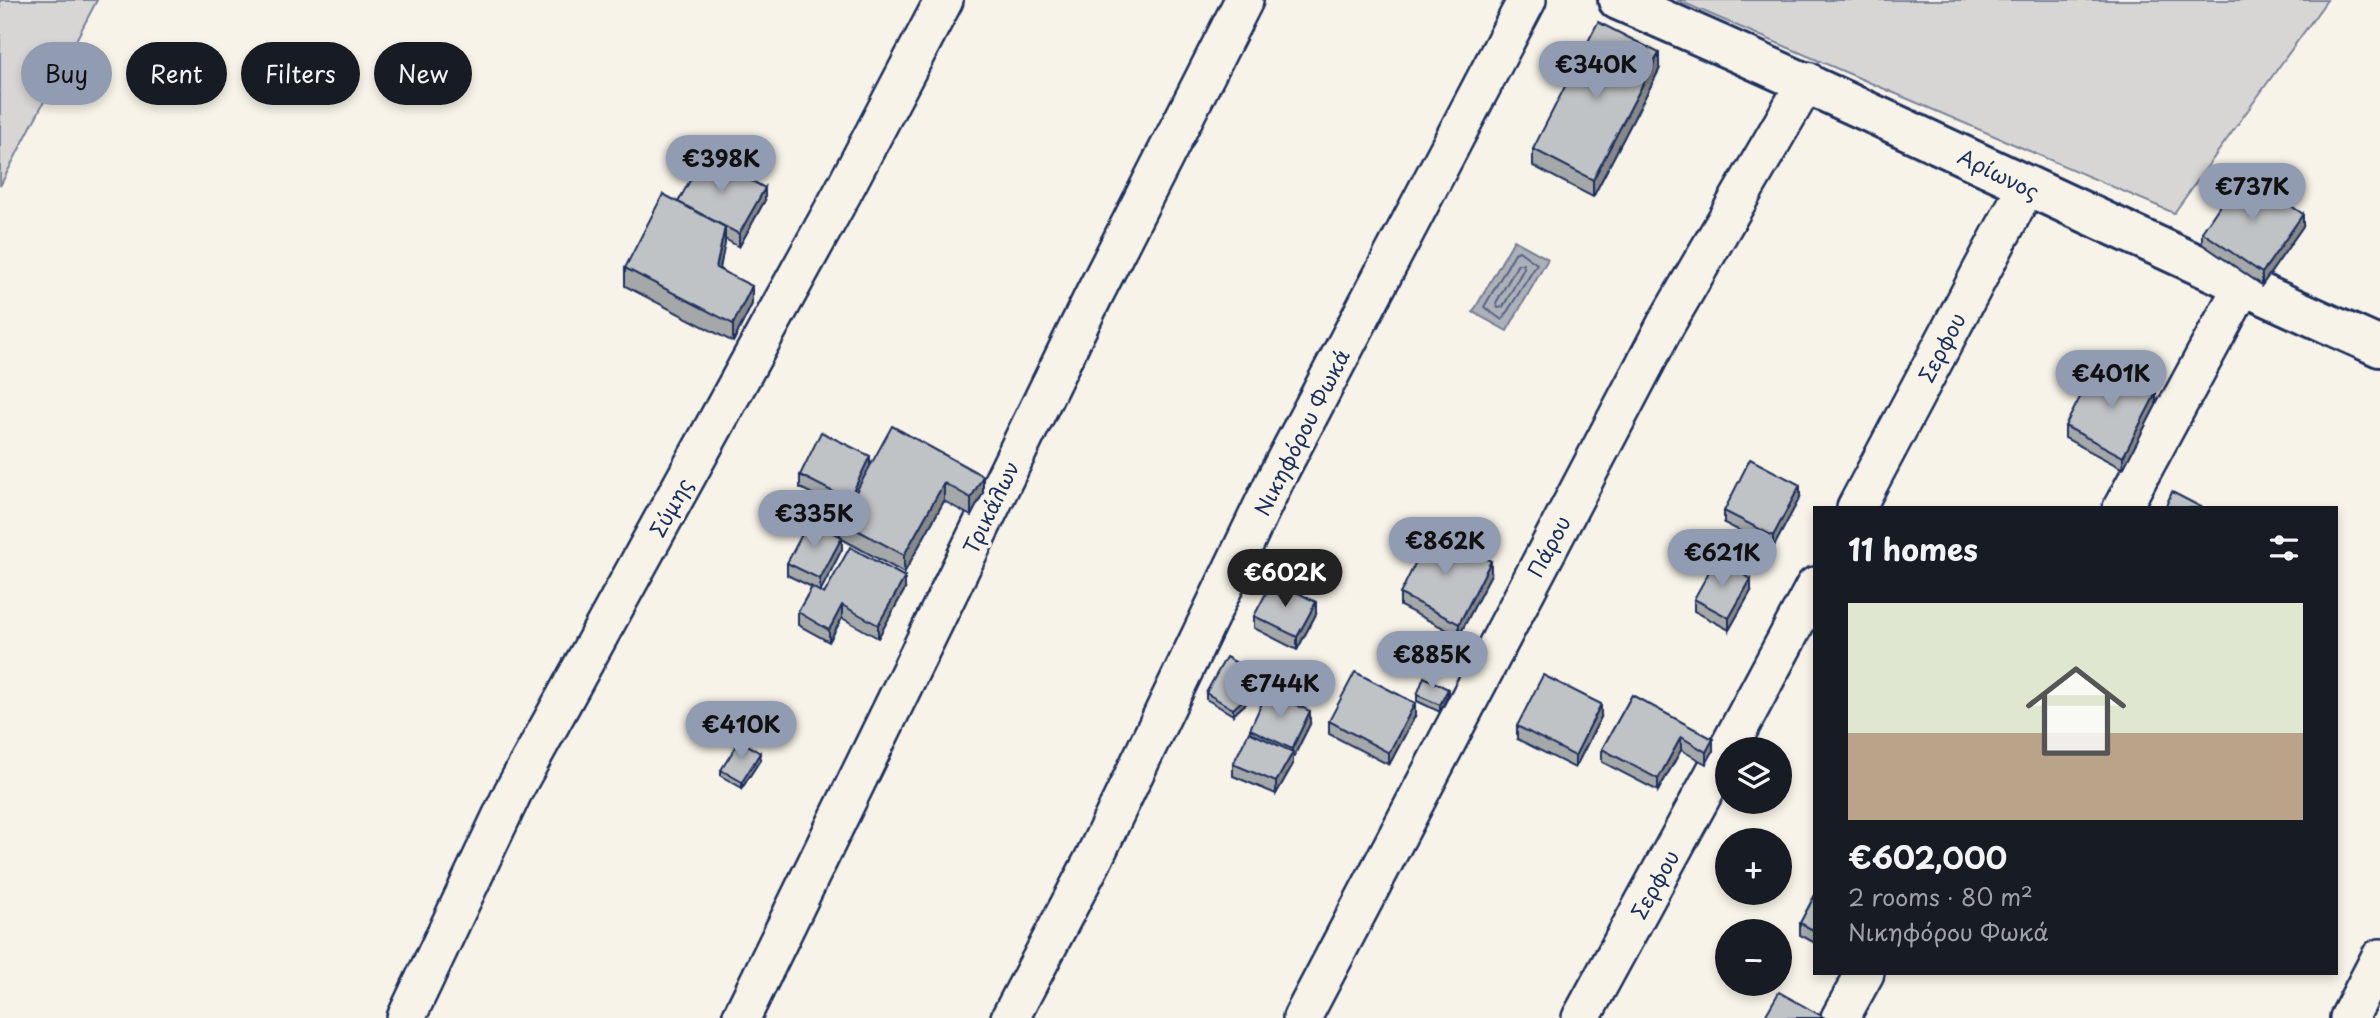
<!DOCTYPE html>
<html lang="en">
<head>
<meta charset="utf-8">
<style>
  :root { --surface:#171b24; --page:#242831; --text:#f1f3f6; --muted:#9ea1a6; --line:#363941; --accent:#919bb2 }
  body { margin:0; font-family:"Playpen Sans",sans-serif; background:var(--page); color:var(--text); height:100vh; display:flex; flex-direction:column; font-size:26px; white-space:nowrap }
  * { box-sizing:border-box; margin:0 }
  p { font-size:23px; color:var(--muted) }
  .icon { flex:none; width:38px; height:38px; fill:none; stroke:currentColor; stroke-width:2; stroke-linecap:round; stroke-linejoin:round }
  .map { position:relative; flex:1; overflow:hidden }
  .drawer { position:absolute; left:1813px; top:506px; width:525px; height:469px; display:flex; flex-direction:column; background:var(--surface); border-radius:0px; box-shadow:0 4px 10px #0003 }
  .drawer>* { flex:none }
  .banner { position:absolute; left:21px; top:42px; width:665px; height:63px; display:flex; gap:14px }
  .tools { position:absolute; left:1715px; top:737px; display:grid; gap:14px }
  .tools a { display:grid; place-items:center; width:77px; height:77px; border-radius:50%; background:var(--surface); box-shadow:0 4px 10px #0003; font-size:35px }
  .price { position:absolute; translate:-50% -60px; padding:0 16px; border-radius:24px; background:var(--accent); color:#111; font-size:23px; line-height:46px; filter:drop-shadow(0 2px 4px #0008) }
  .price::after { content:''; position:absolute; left:50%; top:42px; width:21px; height:16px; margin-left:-10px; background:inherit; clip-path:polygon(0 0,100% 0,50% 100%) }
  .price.current { background:#222; color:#fff }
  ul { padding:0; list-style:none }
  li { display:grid; align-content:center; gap:14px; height:371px; padding:0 35px }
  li+li { border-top:2px solid var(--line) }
  li span { display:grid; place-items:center; height:217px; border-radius:0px; color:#555 }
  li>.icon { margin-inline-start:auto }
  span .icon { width:126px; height:126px; fill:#fffc; stroke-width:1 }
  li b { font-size:30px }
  h2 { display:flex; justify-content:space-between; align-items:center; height:84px; padding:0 35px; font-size:30px }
  .pill { padding:0 24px; border-radius:32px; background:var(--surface); box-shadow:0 4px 10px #0003; font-size:24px; line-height:63px }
  .pill.current { background:var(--accent); color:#111 }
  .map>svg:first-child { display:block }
  .green { fill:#d7d6d4; stroke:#798299; stroke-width:2 }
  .water { fill:#acb0b9; stroke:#727c95; stroke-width:2 }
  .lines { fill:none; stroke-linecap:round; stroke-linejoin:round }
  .shore { stroke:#556382; stroke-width:2 }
  .minor-casing { stroke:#1b2f5e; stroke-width:42 }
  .tertiary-casing { stroke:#1b2f5e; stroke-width:44 }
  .minor { stroke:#f7f3e8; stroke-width:37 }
  .tertiary { stroke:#f7f3e8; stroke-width:38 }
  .wall { fill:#a5a8a9; stroke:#1b2f5e; stroke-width:2 }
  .shaded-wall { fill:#86888a; stroke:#1b2f5e; stroke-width:2 }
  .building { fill:#c0c3c5; stroke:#1b2f5e; stroke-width:2 }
  .labels { text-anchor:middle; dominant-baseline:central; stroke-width:7; stroke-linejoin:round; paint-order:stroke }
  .street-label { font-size:21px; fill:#1b2f5e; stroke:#f7f3e8 }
</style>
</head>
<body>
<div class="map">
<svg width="2380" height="1018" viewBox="0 0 2380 1018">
  <rect width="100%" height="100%" fill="#f7f3e8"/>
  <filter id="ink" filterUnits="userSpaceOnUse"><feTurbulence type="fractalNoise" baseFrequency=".0143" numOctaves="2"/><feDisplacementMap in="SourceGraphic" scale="14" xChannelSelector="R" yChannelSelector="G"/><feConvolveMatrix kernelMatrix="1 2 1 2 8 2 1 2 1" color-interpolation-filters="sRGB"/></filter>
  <g filter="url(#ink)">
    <g class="green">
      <path d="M 0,0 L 97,0 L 0,186 Z"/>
      <path d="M 1677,0 L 2327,0 L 2174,213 Z"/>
    </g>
    <path class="water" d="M 1514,240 L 1548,259 L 1507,331 L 1473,312 Z"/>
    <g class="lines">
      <g class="shore">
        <path d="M 1519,251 L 1537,264 L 1502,320 L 1484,307 L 1515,253 Z"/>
        <path d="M 1518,264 L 1523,264 L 1524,268 L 1503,307 L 1498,308 L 1496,303 Z"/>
      </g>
      <g class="minor-casing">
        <g id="minor">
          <path d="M 1856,508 L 2026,187"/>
          <path d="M 2122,508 L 2242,287"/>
          <path d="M 1728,749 L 1815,586"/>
          <path d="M 406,1018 L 513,792 L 843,192 L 944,0"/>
          <path d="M 741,1018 L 1093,297 L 1244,0"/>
          <path d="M 1010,1018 L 1093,860 L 1275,480 L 1527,0"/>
          <path d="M 1302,1018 L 1666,324 L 1807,81"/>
          <path d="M 1581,1018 L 1727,750"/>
          <path d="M 1840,1018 L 1865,973"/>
          <path d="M 2349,1018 L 2380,958"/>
        </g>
      </g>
      <g class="tertiary-casing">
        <path id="tertiary" d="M 1618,0 C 1874,110 2124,234 2380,347"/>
      </g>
      <use href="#minor" class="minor"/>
      <use href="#tertiary" class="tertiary"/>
    </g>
    <g class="wall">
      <path d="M 1659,70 L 1593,197 L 1533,166 L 1533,149 Z"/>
      <path d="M 765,200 L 739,247 L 725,239 L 720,269 L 752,304 L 733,342 L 625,286 L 625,268 L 678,202 Z"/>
      <path d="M 2303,226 L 2262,285 L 2202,244 L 2202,232 Z"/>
      <path d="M 2156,405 L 2123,469 L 2065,438 L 2065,426 Z"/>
      <path d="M 870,465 L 983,493 L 971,516 L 944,501 L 904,573 L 842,539 L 842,549 L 820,591 L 824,594 L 905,589 L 878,638 L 842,618 L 829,642 L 798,625 L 798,612 L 812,587 L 787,575 L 787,563 L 840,536 L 840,521 L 845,510 L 800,488 L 800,475 Z"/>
      <path d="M 1800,497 L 1773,548 L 1724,523 L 1724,511 Z"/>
      <path d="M 1491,574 L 1459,636 L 1400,606 L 1400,594 Z"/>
      <path d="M 1751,591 L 1729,630 L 1694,611 L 1694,599 Z"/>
      <path d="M 1316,614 L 1297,650 L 1254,628 L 1254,616 Z"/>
      <path d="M 1261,682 L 1252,698 L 1233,715 L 1206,699 L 1206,693 Z"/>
      <path d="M 1417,695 L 1448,695 L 1440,712 L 1417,701 Z"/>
      <path d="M 1632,695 L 1713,751 L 1706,764 L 1681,750 L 1658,791 L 1602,762 L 1602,749 Z"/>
      <path d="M 1415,716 L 1389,765 L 1329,734 L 1329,721 Z"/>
      <path d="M 1601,717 L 1575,768 L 1517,739 L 1517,726 Z"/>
      <path d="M 1310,724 L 1293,758 L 1293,764 L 1276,794 L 1233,776 L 1233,764 L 1250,733 L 1250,729 Z"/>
      <path d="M 760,760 L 742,788 L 721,776 L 721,770 Z"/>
      <path d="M 1815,895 L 1815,943 L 1800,935 L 1800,923 Z"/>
    </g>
    <g class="shaded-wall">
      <path d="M 1659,53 L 1659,70 L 1593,197 L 1593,180 Z"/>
      <path d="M 765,188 L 765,200 L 739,247 L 739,234 Z"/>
      <path d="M 2303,214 L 2303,226 L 2262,285 L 2262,273 Z"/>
      <path d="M 725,227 L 725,244 L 716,285 L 716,268 Z"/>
      <path d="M 752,286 L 752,304 L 733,342 L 733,324 Z"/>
      <path d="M 2156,393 L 2156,405 L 2123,469 L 2123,457 Z"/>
      <path d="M 870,456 L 870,468 L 849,512 L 849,500 Z"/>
      <path d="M 983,476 L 983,493 L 971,516 L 971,498 Z"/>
      <path d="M 944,483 L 944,501 L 904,573 L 904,555 Z"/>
      <path d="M 1800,485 L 1800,497 L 1773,548 L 1773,536 Z"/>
      <path d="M 842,537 L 842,549 L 820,592 L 820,579 Z"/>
      <path d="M 1491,561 L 1491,574 L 1459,636 L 1459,624 Z"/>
      <path d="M 905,577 L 905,589 L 878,638 L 878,625 Z"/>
      <path d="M 1751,579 L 1751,591 L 1729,630 L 1729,618 Z"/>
      <path d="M 1316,602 L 1316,614 L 1297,650 L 1297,637 Z"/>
      <path d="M 842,605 L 842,618 L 829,642 L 829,630 Z"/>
      <path d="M 1261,676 L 1261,682 L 1252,698 L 1233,715 L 1233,709 Z"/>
      <path d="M 1448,689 L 1448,695 L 1440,712 L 1440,705 Z"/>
      <path d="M 1415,703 L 1415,716 L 1389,765 L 1389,753 Z"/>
      <path d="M 1601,704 L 1601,717 L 1575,768 L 1575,756 Z"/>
      <path d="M 1310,711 L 1310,724 L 1293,758 L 1293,764 L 1276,794 L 1276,782 L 1292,754 L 1292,749 Z"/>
      <path d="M 1681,737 L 1681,750 L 1658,791 L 1658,779 Z"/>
      <path d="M 1713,739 L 1713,751 L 1706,764 L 1706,752 Z"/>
      <path d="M 760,753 L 760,760 L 742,788 L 742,782 Z"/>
    </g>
    <g class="building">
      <path d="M 1598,22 L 1659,53 L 1593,180 L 1533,149 Z"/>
      <path d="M 704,155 L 765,188 L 739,234 L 678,202 Z"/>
      <path d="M 2242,173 L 2303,214 L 2262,273 L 2202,232 Z"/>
      <path d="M 663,194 L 725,227 L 716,268 L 752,286 L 733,324 L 625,268 Z"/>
      <path d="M 2098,363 L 2156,393 L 2123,457 L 2065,426 Z"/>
      <path d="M 892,426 L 983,476 L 971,498 L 944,483 L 904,555 L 840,521 Z"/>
      <path d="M 821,432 L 870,456 L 849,500 L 800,475 Z"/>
      <path d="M 1750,459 L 1800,485 L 1773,536 L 1724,511 Z"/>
      <path d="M 2172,492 L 2203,508 L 2165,508 Z"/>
      <path d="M 809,521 L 842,537 L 820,579 L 787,563 Z"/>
      <path d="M 1431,531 L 1491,561 L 1459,624 L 1400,594 Z"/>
      <path d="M 850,547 L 905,577 L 878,625 L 842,605 L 829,630 L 798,612 L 812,587 L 824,594 Z"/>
      <path d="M 1716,559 L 1751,579 L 1729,618 L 1694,599 Z"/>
      <path d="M 1273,580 L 1316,602 L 1297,637 L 1254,616 Z"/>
      <path d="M 1226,657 L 1261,676 L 1252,692 L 1233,709 L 1206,693 Z"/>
      <path d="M 1355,672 L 1415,703 L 1389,753 L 1329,721 Z"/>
      <path d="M 1543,675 L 1601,704 L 1575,756 L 1517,726 Z"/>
      <path d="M 1424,677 L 1448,689 L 1440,705 L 1417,695 Z"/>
      <path d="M 1267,692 L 1310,711 L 1292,749 L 1250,729 Z"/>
      <path d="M 1632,695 L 1713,739 L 1706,752 L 1681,737 L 1658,779 L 1602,749 Z"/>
      <path d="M 1249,732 L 1293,752 L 1276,782 L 1233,764 Z"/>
      <path d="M 740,740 L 760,753 L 742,782 L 721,770 Z"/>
      <path d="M 1815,895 L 1815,931 L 1800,923 Z"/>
      <path d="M 1779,992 L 1825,1018 L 1764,1018 Z"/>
    </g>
  </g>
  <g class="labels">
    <g class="street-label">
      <text transform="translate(1999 173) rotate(26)">Αρίωνος</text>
      <text transform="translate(1941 347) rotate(-62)">Σερφου</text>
      <text transform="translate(1301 432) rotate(-63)">Νικηφόρου Φωκά</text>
      <text transform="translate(670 507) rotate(-61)">Σύμης</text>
      <text transform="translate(990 507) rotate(-64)">Τρικάλων</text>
      <text transform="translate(1548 546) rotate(-62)">Πάρου</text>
      <text transform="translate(1654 884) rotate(-61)">Σερφου</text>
    </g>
  </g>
</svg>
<div class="tools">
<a><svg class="icon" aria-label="layers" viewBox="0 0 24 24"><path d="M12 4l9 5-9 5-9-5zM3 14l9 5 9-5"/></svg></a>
<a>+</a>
<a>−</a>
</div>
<b class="price" style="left:1596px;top:101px">€340K</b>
<b class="price" style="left:721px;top:195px">€398K</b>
<b class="price" style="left:2252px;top:223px">€737K</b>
<b class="price" style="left:2111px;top:410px">€401K</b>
<b class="price" style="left:814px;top:550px">€335K</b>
<b class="price" style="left:1445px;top:577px">€862K</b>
<b class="price" style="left:1722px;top:589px">€621K</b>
<b class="price current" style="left:1285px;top:609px">€602K</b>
<b class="price" style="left:1432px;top:691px">€885K</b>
<b class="price" style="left:1280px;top:720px">€744K</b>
<b class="price" style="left:741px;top:761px">€410K</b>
<div class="banner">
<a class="pill current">Buy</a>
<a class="pill">Rent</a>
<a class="pill">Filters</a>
<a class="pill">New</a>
</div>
<section class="drawer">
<h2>11 homes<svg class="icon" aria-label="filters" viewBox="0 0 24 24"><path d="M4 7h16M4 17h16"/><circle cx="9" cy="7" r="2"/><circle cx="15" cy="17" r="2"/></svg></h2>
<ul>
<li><span style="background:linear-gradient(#dfe7d0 60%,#b9a48a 0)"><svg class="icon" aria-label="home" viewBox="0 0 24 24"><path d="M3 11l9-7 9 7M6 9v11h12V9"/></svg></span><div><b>€602,000</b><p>2 rooms · 80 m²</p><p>Νικηφόρου Φωκά</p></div></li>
</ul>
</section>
</div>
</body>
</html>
